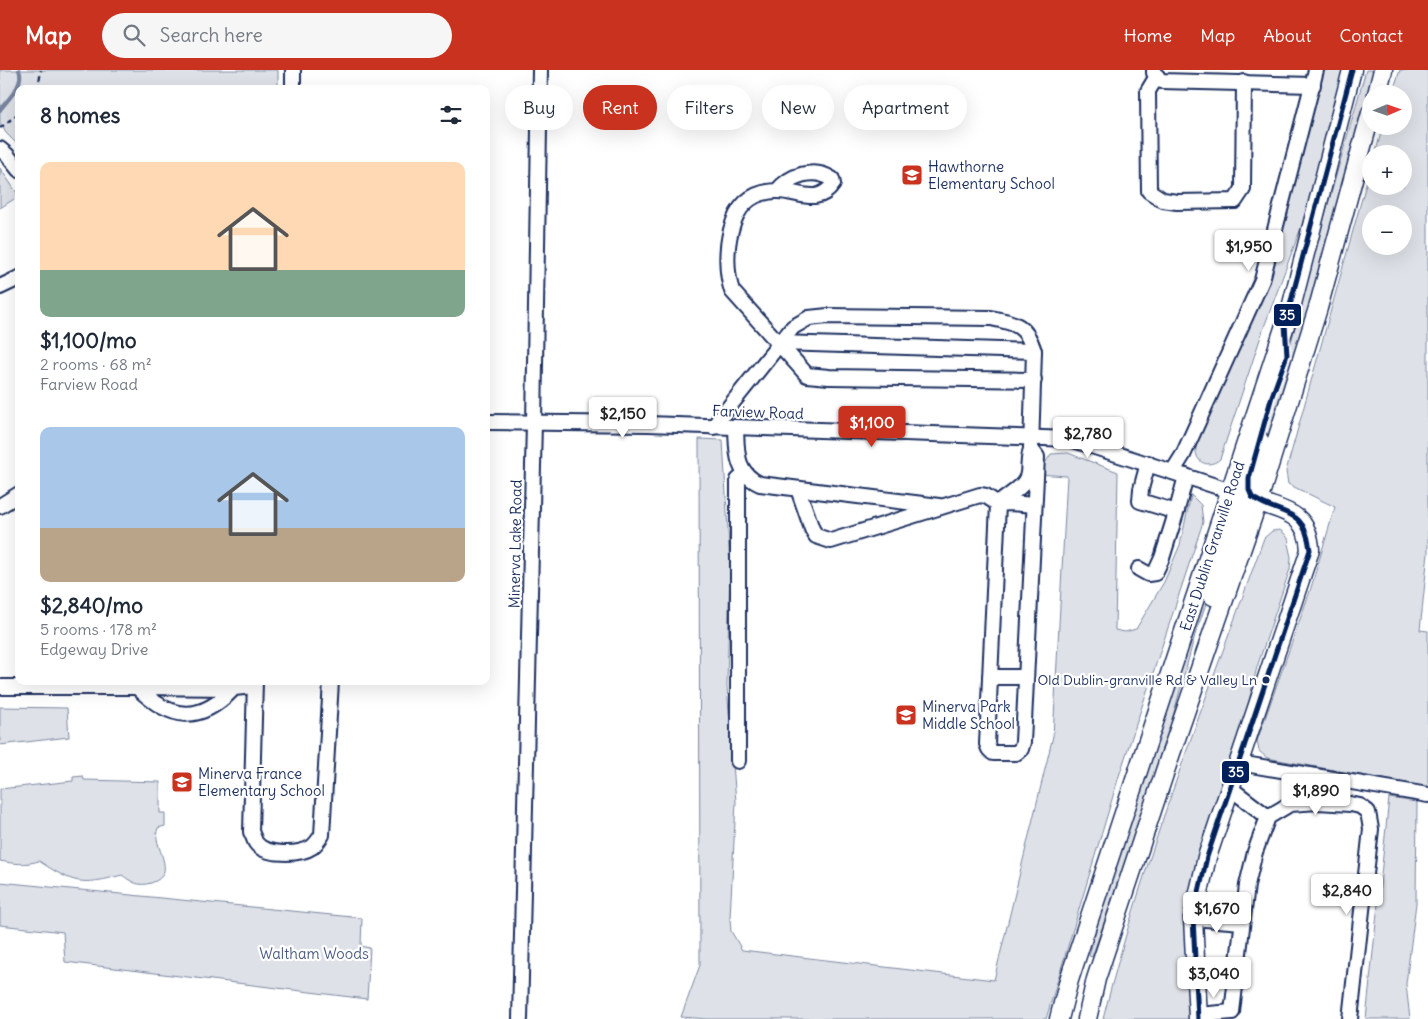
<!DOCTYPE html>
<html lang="en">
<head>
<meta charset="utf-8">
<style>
  :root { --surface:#fff; --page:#f6f6f7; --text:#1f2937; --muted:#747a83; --accent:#c8321e }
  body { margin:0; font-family:Delius,sans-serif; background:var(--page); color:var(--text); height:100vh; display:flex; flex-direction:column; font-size:19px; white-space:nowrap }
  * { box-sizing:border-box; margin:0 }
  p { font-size:16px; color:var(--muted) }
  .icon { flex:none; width:28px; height:28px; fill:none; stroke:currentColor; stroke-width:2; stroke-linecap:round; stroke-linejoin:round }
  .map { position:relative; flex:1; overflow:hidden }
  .side { position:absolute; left:15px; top:15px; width:475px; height:600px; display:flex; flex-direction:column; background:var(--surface); border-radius:10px; box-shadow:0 5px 20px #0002 }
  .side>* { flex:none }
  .hud { position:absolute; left:505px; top:15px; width:475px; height:45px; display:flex; gap:10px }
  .needle { width:32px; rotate:88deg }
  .controls { position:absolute; left:1362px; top:15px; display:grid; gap:10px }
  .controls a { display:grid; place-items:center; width:50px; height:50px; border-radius:50%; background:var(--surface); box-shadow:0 5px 20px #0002; font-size:25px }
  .price { position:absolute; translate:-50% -42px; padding:0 11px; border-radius:5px; background:#fff; color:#222; font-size:16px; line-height:32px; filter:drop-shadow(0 1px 2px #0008) }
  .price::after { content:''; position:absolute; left:50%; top:30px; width:15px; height:11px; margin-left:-8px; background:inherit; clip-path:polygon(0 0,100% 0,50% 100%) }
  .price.on { background:var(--accent); color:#fff }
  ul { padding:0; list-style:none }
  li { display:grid; align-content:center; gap:10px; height:265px; padding:0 25px }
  li span { display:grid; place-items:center; height:155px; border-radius:10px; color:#555 }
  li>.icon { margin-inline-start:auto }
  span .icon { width:90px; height:90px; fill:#fffc; stroke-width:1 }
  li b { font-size:21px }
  h2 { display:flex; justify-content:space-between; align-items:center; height:60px; padding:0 25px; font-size:21px }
  .pill { padding:0 18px; border-radius:22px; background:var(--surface); box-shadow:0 5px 20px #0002; font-size:18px; line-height:45px }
  .pill.on { background:var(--accent); color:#fff }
  header { display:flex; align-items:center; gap:30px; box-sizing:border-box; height:70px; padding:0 25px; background:var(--accent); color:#fff }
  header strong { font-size:24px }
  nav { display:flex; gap:28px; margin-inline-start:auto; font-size:18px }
  .search { width:350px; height:45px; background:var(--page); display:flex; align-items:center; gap:12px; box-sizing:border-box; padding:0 18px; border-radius:28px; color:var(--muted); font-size:19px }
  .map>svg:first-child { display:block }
  .green { fill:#dee1e7; stroke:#7c88a2; fill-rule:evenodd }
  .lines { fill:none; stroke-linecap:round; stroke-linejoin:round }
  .stream { stroke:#77839f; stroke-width:4 }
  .minor-casing { stroke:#1b2f5e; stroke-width:18 }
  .major-casing { stroke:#1b2f5e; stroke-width:21 }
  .path { stroke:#1b2f5e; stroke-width:2.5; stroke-dasharray:5 4; stroke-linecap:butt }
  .minor { stroke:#fff; stroke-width:14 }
  .major { stroke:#fff; stroke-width:18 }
  .bus-1-casing { stroke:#fff; stroke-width:9 }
  .bus-1 { stroke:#00205b; stroke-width:5 }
  .bus-dot { fill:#1b2f5e; stroke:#fff; stroke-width:2 }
  .labels { text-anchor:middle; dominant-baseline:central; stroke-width:4.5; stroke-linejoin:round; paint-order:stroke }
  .bus-label { font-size:14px; fill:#1b2f5e; stroke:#fff; text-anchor:end }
  .poi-label { font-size:15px; fill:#1b2f5e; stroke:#fff; text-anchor:start }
  .street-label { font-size:15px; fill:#1b2f5e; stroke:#fff }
  .park-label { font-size:15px; fill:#4c5c80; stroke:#fff }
  .line-badge { stroke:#fff; stroke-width:2 }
  .badge-label { font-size:14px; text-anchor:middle; font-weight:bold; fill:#fff }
</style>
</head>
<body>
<header>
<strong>Map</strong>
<div class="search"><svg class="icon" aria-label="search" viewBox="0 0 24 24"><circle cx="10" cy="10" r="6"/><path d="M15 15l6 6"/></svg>Search here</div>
<nav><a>Home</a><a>Map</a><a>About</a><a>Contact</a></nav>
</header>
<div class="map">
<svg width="1428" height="949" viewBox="0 0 1428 949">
  <rect width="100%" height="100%" fill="#fff"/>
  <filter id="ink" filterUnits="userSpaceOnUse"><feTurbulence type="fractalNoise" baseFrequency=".02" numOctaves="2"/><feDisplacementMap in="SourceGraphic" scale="10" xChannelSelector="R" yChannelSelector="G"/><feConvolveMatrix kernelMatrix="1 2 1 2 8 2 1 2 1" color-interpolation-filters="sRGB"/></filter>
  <g filter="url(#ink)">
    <g class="green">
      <path d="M 0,0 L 278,0 L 278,19 L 19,19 L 19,76 L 6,63 L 0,53 Z"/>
      <path d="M 1324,0 L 1345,0 L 1302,155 L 1264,257 L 1220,389 C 1214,395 1201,397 1197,386 C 1195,381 1196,375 1197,370 L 1266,217 Z"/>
      <path d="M 1366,0 L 1376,0 C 1347,123 1307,243 1270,364 L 1264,362 L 1283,303 L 1317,173 Z"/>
      <path d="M 1400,0 L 1428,0 L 1428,483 L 1420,560 L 1428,561 L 1428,717 L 1267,688 L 1259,681 L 1257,671 L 1310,521 L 1335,437 L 1288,414 L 1286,401 L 1371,96 L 1371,116 L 1404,116 L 1404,84 L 1375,84 L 1383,56 L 1404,56 L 1404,24 L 1392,24 ZM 1371,144 L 1404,144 L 1404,176 L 1371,176 Z"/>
      <path d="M 0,98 L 19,126 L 0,138 Z"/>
      <path d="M 699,369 L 723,370 L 730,497 L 727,616 L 736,732 L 730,848 L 731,861 L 742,880 L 994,910 L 1053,666 L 1067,406 L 1038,404 L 1051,384 L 1068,383 L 1118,402 L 1115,560 L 1125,562 L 1136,559 L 1164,512 L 1180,475 L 1191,425 L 1201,435 L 1203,452 L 1119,706 L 1046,949 L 708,949 L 681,947 L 700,895 Z"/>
      <path d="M 1280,460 L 1284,463 L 1290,471 L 1288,474 L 1291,487 L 1290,499 L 1257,597 L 1247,639 L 1234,677 L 1201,785 L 1192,949 L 1103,949 C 1144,785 1207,627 1264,468 L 1272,461 Z"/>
      <path d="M 1218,484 L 1223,486 L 1195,565 L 1164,679 L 1092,887 L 1089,886 L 1111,802 Z"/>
      <path d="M 0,637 L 67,638 L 69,667 L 0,675 Z"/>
      <path d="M 83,706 L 84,710 L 160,712 L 160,743 L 165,743 L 165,756 L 158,758 C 150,775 181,803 151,813 C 138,817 132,812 122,805 C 81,816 74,814 39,791 C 25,795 15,794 0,791 L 0,719 L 73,711 L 73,707 Z"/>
      <path d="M 1389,728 L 1417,732 L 1416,833 L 1406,914 L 1410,949 L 1366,949 Z"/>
      <path d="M 0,812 L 362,848 L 361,876 L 370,878 L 367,929 L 65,892 L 63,862 L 0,855 Z"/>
    </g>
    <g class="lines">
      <path class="stream" d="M 0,40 C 8,29 25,14 19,0"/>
      <g class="minor-casing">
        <g id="minor">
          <path d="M 1154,0 L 1154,3 L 1161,11 L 1313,15"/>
          <path d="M 1157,6 L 1148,21 L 1149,121 L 1163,130 L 1177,132 L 1235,131 L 1243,119 L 1244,12"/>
          <path d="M 293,19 L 293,0"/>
          <path d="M 0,79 L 7,85 L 19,100"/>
          <path d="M 777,121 C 790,105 814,97 832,109 L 833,114 C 818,137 797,120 776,121 C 751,122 737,136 731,160 C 726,179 726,203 732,221 L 807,305 L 829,307 L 1034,310"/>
          <path d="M 0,217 L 19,208"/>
          <path d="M 780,273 L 1034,281"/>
          <path d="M 486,352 L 648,354 L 1070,369 L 1231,421"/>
          <path d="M 713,357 L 793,257 L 809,248 L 828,246 L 991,248 C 1016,253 1026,255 1034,281 L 1031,379 C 1028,388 1029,395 1028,403 C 1026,417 1008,425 998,434"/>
          <path d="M 736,358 C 737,381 735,403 760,414 L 939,436"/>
          <path d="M 1148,393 L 1141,419 L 1140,431 L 1170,440 L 1177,440 L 1186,406"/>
          <path d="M 1173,401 L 1183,385 L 1262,210 L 1316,0"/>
          <path d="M 798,419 L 812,459 L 816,466 L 831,471 L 980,425 L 986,426 L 998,434 L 987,674 L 989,679 L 993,683 L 1016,683 L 1021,679 L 1023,672 L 1037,387 L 1031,379"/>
          <path d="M 998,434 L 1010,433 L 1034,435"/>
          <path d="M 0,436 L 19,424"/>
          <path d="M 1139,499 L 1148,504 L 1155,503 L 1162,488 L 1177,440"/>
          <path d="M 990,607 L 1026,607"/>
          <path d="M 255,611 L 251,762 C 253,765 254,770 256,773 C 265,786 300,785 312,777 C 316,774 319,769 322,765 L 331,611"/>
          <path d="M 0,617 L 137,617 C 171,651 200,654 234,618 L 254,616"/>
          <path d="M 137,617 L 234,618"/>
          <path d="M 738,691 L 738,410 L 745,404"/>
          <path d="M 1239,693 L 1428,725"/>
          <path d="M 1230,718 L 1268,747"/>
          <path d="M 1193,848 L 1242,852"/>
          <path d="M 1232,942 L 1247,815 L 1255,782 L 1268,747 L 1290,734 L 1318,732 L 1350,734 L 1360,736 L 1368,742 L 1371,759 L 1350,949"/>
          <path d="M 1198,945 L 1232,942"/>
          <path d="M 520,949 L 534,353 L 540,0"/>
        </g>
      </g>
      <g class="major-casing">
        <g id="major">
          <path d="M 1377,24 L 1383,0"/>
          <path d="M 1213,526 L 1223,487 L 1240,440 L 1238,425 L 1231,421"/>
          <path d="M 1059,949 L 1069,910 L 1292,234 L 1352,0"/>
          <path d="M 1087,949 L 1096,909 L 1171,683 L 1258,431 L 1318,238 L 1371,43"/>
          <path d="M 1198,949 L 1193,848 L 1207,787 L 1310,480 C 1308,427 1253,444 1249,420 C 1246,407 1255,383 1259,370"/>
        </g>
      </g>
      <g class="path">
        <path d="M 38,19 L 41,0"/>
        <path d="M 0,58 L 19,43"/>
      </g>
      <use href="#minor" class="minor"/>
      <use href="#major" class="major"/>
      <g class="bus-1-casing">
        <path id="bus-1" d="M 1198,949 L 1193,848 L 1207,787 L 1310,480 C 1305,435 1280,447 1252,427 L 1249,420 L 1249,408 L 1272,326 L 1287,285 L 1285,254 L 1352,0"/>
      </g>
      <use href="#bus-1" class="bus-1"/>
    </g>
  </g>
  <defs>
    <g id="school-square" transform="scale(1.125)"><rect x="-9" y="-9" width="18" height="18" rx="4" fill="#c8321e" stroke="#fff"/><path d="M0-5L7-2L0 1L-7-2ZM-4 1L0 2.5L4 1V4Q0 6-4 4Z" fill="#fff"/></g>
  </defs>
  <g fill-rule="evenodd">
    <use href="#school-square" x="912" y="105"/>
    <use href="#school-square" x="906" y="645"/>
    <use href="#school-square" x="182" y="712"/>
  </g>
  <circle class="bus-dot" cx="1266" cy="610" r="4.5"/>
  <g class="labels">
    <g class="bus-label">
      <text x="1257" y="610">Old Dublin-granville Rd &amp; Valley Ln</text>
    </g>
    <g class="poi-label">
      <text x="928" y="96">Hawthorne<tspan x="928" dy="17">Elementary School</tspan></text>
      <text x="922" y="636">Minerva Park<tspan x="922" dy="17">Middle School</tspan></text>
      <text x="198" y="703">Minerva France<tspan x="198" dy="17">Elementary School</tspan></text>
    </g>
    <g class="street-label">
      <text transform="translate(758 342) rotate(2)">Farview Road</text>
      <text transform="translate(515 474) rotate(-89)">Minerva Lake Road</text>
      <text transform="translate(1212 476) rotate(-72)">East Dublin Granville Road</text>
    </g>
    <g class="park-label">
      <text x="314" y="883">Waltham Woods</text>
    </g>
  </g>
  <g class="line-badge">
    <rect x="1273" y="233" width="29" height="24" rx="5" fill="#00205b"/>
    <rect x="1221" y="690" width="29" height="24" rx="5" fill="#00205b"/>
  </g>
  <g class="badge-label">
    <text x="1287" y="250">35</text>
    <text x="1236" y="707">35</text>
  </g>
</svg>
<div class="controls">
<a><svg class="needle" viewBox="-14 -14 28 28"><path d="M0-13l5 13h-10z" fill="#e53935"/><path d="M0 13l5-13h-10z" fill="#747a83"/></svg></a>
<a>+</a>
<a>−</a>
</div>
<b class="price" style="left:1249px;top:202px">$1,950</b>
<b class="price" style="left:623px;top:369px">$2,150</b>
<b class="price on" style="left:872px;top:378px">$1,100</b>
<b class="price" style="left:1088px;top:389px">$2,780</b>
<b class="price" style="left:1316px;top:746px">$1,890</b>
<b class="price" style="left:1347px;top:846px">$2,840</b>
<b class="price" style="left:1217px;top:864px">$1,670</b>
<b class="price" style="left:1214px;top:929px">$3,040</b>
<div class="hud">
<a class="pill">Buy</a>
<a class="pill on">Rent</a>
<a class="pill">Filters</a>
<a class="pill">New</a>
<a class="pill">Apartment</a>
</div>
<section class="side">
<h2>8 homes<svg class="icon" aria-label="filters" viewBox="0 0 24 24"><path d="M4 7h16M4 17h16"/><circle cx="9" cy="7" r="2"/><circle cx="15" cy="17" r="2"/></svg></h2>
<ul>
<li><span style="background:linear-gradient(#ffd9b3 70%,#7fa58c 0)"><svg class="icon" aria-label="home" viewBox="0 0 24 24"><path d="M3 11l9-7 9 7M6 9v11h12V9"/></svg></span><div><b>$1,100/mo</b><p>2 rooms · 68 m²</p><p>Farview Road</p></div></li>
<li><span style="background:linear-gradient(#a9c7e8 65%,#b9a48a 0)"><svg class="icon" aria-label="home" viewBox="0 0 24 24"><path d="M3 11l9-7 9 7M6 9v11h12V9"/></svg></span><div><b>$2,840/mo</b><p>5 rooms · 178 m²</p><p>Edgeway Drive</p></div></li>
</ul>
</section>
</div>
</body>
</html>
